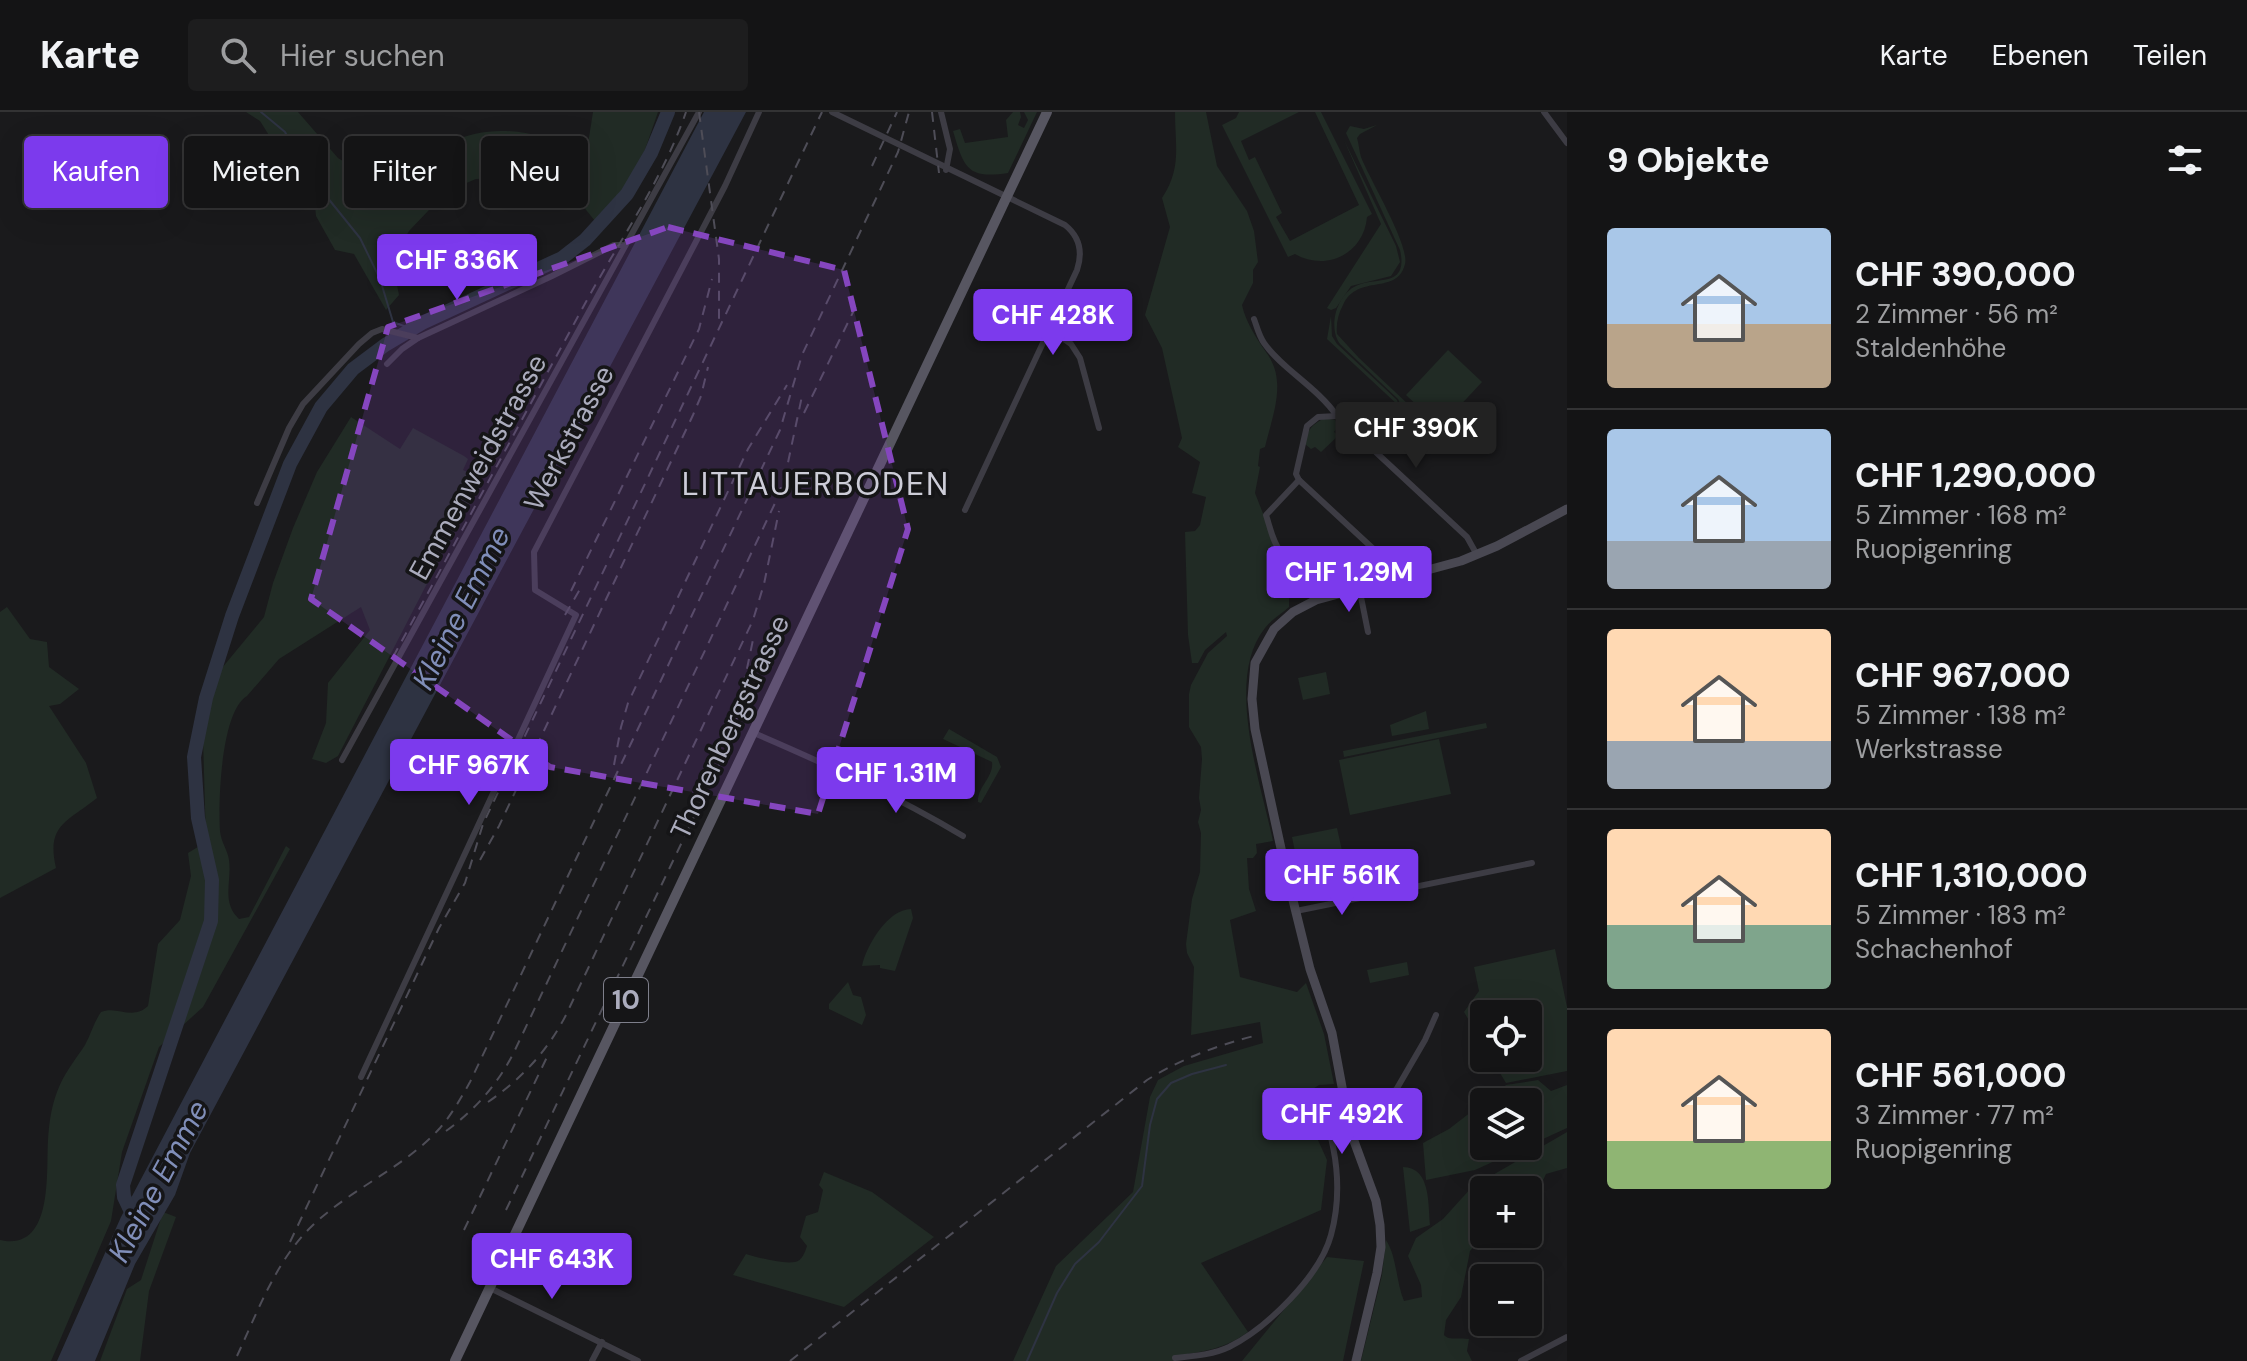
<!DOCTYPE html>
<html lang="de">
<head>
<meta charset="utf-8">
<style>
  :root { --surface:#141415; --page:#1d1d1e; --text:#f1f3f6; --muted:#9d9ea0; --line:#333334; --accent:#7c3aed }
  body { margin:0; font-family:"DM Sans",sans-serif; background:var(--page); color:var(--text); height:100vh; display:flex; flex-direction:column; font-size:30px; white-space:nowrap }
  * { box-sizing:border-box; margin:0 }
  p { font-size:26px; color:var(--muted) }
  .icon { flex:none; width:44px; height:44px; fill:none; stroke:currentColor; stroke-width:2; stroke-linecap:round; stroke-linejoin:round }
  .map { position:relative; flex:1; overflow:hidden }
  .side { display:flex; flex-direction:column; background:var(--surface); width:680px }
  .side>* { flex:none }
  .top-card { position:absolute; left:24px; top:24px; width:760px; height:72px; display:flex; gap:16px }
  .tools { position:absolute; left:1470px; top:888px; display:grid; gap:16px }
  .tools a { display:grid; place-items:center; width:72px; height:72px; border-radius:8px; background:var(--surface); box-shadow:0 8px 32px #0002,0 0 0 2px var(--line); font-size:40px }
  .price { position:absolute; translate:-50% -68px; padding:0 18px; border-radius:8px; background:var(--accent); color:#fff; font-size:26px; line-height:52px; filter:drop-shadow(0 2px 4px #0008) }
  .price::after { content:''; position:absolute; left:50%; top:48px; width:24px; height:18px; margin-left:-12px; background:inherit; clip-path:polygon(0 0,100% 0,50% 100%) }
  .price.selected { background:#222; color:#fff }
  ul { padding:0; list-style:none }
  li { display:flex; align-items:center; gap:24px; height:200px; padding:0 40px }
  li+li { border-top:2px solid var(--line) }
  li span { display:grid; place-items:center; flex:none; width:224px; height:160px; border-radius:8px; color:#555 }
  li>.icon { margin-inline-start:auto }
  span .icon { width:96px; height:96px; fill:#fffc; stroke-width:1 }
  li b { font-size:34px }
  h2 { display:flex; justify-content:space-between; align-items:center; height:96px; padding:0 40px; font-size:34px }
  .chip { padding:0 28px; border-radius:8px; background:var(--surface); box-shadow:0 8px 32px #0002,0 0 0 2px var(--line); font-size:28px; line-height:72px }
  .chip.selected { background:var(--accent); color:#fff }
  header { display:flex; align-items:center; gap:48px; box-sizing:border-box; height:112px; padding:0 40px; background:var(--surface); border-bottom:2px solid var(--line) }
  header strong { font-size:38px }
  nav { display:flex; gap:44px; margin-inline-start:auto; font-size:28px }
  .search { width:560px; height:72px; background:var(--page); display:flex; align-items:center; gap:20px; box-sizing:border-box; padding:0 28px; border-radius:8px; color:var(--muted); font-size:30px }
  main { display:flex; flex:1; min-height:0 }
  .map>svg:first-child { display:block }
  .green { fill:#212b25 }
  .water { fill:#2e3342 }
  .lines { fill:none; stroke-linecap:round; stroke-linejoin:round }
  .stream { stroke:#2e3342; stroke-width:2 }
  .river { stroke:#2e3342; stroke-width:14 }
  .street { stroke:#3d3c44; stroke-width:6 }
  .secondary { stroke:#494852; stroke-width:9 }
  .primary { stroke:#575661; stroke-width:10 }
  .rail { stroke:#4e4d57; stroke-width:2; stroke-dasharray:10 8; stroke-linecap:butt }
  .marked { fill:#8546bf; fill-opacity:0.2; stroke:#8546bf; stroke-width:6; stroke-dasharray:16 10; stroke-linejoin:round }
  .labels { text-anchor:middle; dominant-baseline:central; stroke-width:7; stroke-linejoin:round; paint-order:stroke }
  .shield { fill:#151517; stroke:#7e7f8b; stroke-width:2 }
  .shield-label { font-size:26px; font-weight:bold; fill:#abacbd }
  .street-label { font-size:28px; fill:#abacbd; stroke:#151517 }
  .water-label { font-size:30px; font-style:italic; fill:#808eb9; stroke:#151517 }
  .quarter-label { font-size:32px; letter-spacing:2px; fill:#cdcdd8; stroke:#151517 }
</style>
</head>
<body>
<header>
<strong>Karte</strong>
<div class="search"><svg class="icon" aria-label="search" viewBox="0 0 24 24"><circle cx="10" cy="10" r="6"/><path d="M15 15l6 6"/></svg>Hier suchen</div>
<nav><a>Karte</a><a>Ebenen</a><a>Teilen</a></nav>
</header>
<main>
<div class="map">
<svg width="1567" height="1249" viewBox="0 0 1567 1249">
  <rect width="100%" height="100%" fill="#1a1a1c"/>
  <g class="green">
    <path d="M 246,0 L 298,0 L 338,46 L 365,63 L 398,69 C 414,57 430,40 448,31 C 498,8 537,22 587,38 L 593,0 L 658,0 L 637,61 L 595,109 L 574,83 L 517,65 L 476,67 L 447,79 L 409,119 L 392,148 L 399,183 L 386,198 L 354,142 L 335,138 L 316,104 L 315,94 L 299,85 L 287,72 L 256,96 L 248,93 L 271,72 L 287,52 L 260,9 Z"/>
    <path d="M 1013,0 L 1020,0 L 1021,5 L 1018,13 L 1024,16 L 1028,8 L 1024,0 L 1037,0 L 1008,61 C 967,67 964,56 953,19 L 960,17 L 965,31 L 1008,25 L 1006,8 Z"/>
    <path d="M 1175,0 L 1206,0 L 1217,54 L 1247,99 L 1254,119 L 1258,150 L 1253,158 L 1253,171 L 1242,193 C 1246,211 1257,227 1268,243 C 1287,271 1272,305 1265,335 L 1260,337 L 1258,354 L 1260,355 L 1255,381 L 1278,440 L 1273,471 L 1289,483 L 1289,495 C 1281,502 1271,508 1265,516 C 1224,567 1261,671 1273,729 L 1256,732 L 1257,741 L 1253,746 L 1247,746 L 1249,777 L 1256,799 L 1230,808 L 1240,865 L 1297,880 L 1306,871 L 1324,922 L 1334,972 L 1319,973 L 1299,986 L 1327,1048 L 1321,1098 L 1201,1151 L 1248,1220 C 1225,1237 1202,1240 1174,1244 L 1174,1249 L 1013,1249 L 1056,1154 L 1133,1080 L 1150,985 L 1158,968 L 1184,954 L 1263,931 L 1260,910 L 1191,923 L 1194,855 L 1187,841 L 1186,832 L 1192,787 L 1200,760 L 1201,721 L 1198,710 L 1201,698 L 1199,686 L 1202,647 L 1201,635 L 1189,615 L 1189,582 L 1191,573 L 1208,541 L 1227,524 L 1226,520 L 1205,538 L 1198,551 L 1192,551 L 1188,523 L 1185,420 L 1195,419 L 1200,413 L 1206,385 L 1192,381 L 1200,350 L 1178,335 L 1182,326 L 1162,236 L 1145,203 L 1170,115 L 1162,86 C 1182,56 1175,34 1175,0 Z"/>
    <path d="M 1239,0 L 1299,0 L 1241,29 L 1249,48 L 1255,45 L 1282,101 L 1276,105 L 1290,129 L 1359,93 L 1315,0 L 1321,0 L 1372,102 L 1367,105 C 1364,142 1326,160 1295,142 L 1288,145 L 1222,13 L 1236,6 Z"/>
    <path d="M 1377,13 L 1360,22 L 1357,26 C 1359,32 1359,39 1361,45 C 1369,66 1410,134 1405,152 C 1397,184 1358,161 1343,193 C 1338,202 1336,212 1337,222 L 1359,246 L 1427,310 L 1424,313 L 1402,296 L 1398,287 L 1340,232 C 1328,216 1336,185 1354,175 C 1375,163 1409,178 1400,138 L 1346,21 L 1350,14 L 1364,17 Z"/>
    <path d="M 1344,28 L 1396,134 L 1400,150 L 1391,164 L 1351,174 L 1336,196 L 1331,198 L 1327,196 L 1381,112 Z"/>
    <path d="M 1331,204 L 1332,224 L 1337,232 L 1397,288 L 1399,294 L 1327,227 Z"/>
    <path d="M 1448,238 L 1482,270 L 1440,315 L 1406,283 Z"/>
    <path d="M 351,305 L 400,337 L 413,316 L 464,344 L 468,347 L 463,358 L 481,367 L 338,644 L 326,651 L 312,647 L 326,611 L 328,571 L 370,518 L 361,495 L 279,547 L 247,584 C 221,599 218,690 220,719 C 221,730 228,739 229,748 C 232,770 221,790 239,807 L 249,805 L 286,734 L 290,737 L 203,895 L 159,935 L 122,1040 L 111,1109 L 51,1249 L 0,1249 L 0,1128 C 54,1140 46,1060 48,1028 C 49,1012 51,996 57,980 C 63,963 75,948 85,933 C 91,922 94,910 101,900 C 117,893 132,909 148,894 L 158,832 L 180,808 L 191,764 L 188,741 L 206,730 L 203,626 L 217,562 L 264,505 L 273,471 L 293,416 L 317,360 Z"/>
    <path d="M 1325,306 L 1335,308 L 1339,314 L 1334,320 L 1339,323 L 1321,340 L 1315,335 L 1311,337 L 1305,332 C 1307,318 1312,312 1325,306 Z"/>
    <path d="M 7,495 L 30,527 L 47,530 L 49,555 L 79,577 L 60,592 L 49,594 L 86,651 L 97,686 C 67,710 46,713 56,756 L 0,786 L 0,500 Z"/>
    <path d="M 1326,560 L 1330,582 L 1303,588 L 1298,566 Z"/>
    <path d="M 1426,599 L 1429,617 L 1392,624 L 1390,613 Z"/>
    <path d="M 1486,611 L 1487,616 L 1344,645 L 1343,639 Z"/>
    <path d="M 949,617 L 997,645 L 1001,655 L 981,691 L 978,690 C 977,675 994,665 992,650 L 943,627 Z"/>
    <path d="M 1439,627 L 1451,682 L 1350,703 L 1339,648 Z"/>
    <path d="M 1337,716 L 1349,770 L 1303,779 L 1292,725 Z"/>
    <path d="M 911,797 L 913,806 L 895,859 L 880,856 L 880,853 L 862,854 C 866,834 888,797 911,797 Z"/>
    <path d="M 1555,837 L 1567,895 L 1567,959 L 1506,971 L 1491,946 L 1528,946 L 1528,902 L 1484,902 L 1484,934 L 1464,900 L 1479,879 L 1474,855 Z"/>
    <path d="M 1407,850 L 1409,863 L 1370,871 L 1367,858 Z"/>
    <path d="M 848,870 L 853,883 L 861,885 L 866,903 L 862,913 L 829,897 L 829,892 Z"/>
    <path d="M 1538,968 L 1551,979 L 1567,973 L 1567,1016 L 1475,1058 L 1426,1068 L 1423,1031 L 1449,1017 L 1484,990 L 1484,1034 L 1528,1034 L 1528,990 L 1484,990 L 1506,973 Z"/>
    <path d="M 1567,1020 L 1567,1056 L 1546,1062 L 1528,1100 L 1528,1078 L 1484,1078 L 1485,1122 L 1470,1139 L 1461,1185 L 1446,1208 L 1444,1223 C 1449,1229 1461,1225 1469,1227 L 1467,1239 L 1472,1249 L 1361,1249 L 1382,1163 L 1386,1128 C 1397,1145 1396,1170 1404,1189 L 1422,1185 L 1421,1173 L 1408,1144 L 1416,1126 L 1443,1107 L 1472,1075 Z"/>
    <path d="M 1403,1055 C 1431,1055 1428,1093 1430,1113 L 1410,1120 Z"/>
    <path d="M 824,1060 L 872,1080 L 934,1125 L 844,1195 L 733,1163 L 746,1142 C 760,1146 781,1152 795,1150 C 802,1149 805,1140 807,1134 L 800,1125 L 806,1104 L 818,1100 L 823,1078 L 819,1073 Z"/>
    <path d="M 163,1100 L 176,1105 L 149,1179 L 140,1249 L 100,1249 L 127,1177 L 141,1168 Z"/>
    <path d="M 1327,1145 L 1364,1149 L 1343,1249 L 1242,1249 Z"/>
  </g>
  <path class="water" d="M 704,0 L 746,0 L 190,1041 L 175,1083 L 135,1152 L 95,1249 L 57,1249 L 121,1105 Z"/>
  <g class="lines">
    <g class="stream">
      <path d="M 261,0 L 285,20 L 302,54 L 360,126 L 380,167 L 393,210 L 412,217"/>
      <path d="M 1027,1249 L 1057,1181 L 1075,1152 L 1099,1130 L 1142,1074 L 1150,1013 L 1157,987 L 1171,971 L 1192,962 L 1226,953"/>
    </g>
    <path class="river" d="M 135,1108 L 124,1085 L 123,1073 L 211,809 L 212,768 L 198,706 L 194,645 L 206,586 L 232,504 L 290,352 L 321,295 L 353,257 L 385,233 L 422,211 L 562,146 L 585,128 L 627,82 L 651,41 L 668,0"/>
    <g class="street">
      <path d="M 832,0 L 1065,113 C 1080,125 1083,140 1077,158 L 965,398"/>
      <path d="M 941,0 L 950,37 L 946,58"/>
      <path d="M 1544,0 L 1567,31"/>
      <path d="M 1254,207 C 1257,215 1259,224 1264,231 C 1282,257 1317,275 1337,304 L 1467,425 L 1477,443"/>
      <path d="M 1050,217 L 1071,232 L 1080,246 L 1099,316"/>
      <path d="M 387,252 L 402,237 L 418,226 L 552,164 L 614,133 L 625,133"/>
      <path d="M 1337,304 L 1318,305 L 1307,314 L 1296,362 L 1299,368 L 1394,456 L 1398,465"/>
      <path d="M 1299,368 L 1266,403 C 1270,415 1273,431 1281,440 C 1296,458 1320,460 1331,482"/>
      <path d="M 257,391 L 289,316 L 303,292 L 359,232 L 372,221 L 382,217 L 418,226"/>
      <path d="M 1359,475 L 1368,520"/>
      <path d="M 754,621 C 826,652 896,684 963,724"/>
      <path d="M 342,648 L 699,0"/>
      <path d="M 1296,799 L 1532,751"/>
      <path d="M 361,965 L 576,503 L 535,478 L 534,440 L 725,74 L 759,0"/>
      <path d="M 490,1176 L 638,1249"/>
      <path d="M 1175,1246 C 1193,1244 1212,1243 1229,1235 C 1267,1216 1320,1164 1331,1123 C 1343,1079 1337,1037 1322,996 L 1323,989 C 1339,972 1374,986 1396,978 L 1425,928 L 1436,903"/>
      <path d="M 592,1249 L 602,1230"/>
      <path d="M 1521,1249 L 1567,1225"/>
    </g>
    <path class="secondary" d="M 1356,1249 L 1377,1161 L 1381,1135 L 1380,1113 L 1376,1089 L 1350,1018 L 1332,921 L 1310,857 L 1287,764 L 1255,617 L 1252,587 L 1255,551 L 1274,517 L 1293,500 L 1316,488 L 1461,449 L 1497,434 L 1567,397"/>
    <path class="primary" d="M 455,1249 L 1047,0"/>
    <g class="rail">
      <path d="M 699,0 L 719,147 L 719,208"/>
      <path d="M 932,0 L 939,61"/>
      <path d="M 872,54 L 897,0"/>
      <path d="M 804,301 L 856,194"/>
      <path d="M 571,479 L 699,217 L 712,167"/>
      <path d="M 565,503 L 583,472"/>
      <path d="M 393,545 C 458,426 522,307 587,188 C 621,126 663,67 686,0"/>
      <path d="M 614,653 L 621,615 L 628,591 L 748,337 L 787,273"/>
      <path d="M 480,748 L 499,714 L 693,303 L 701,284 L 708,255"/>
      <path d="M 488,990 C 521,967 547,940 566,903 L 753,508 L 764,472 L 779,399"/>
      <path d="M 446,1019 C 475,998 498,972 514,940 L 777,387 L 786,360 L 802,284"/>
      <path d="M 506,1098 L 726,638 L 736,609 L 754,523"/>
      <path d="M 464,1118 L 547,945"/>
      <path d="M 290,1130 L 439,816 L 465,771 L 483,712 L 822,0"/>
      <path d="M 237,1244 C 258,1199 276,1148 313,1113 C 352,1076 404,1056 440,1016 C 452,1002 461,986 470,970 L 780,318 L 802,243 L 898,40 L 909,0"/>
      <path d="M 790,1249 L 1147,968 C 1181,947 1215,934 1254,924"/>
    </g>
  </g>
  <path class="marked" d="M 668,115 L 844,158 L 908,417 L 818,702 L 550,655 L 311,487 L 388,215 Z"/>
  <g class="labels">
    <rect class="shield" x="604" y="866" width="44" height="44" rx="6"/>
    <g class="shield-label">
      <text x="626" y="888">10</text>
    </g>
    <g class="street-label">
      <text transform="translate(569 326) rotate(-62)">Werkstrasse</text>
      <text transform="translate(478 355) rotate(-61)">Emmenweidstrasse</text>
      <text transform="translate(730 615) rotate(-65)">Thorenbergstrasse</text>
    </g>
    <g class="water-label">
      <text transform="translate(461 496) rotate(-63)">Kleine Emme</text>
      <text transform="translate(158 1069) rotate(-62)">Kleine Emme</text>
    </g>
    <g class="quarter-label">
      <text x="816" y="372">LITTAUERBODEN</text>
    </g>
  </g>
</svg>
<div class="tools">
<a><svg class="icon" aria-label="locate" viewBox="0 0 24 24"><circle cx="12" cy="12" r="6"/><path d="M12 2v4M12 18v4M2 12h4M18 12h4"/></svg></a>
<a><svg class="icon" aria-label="layers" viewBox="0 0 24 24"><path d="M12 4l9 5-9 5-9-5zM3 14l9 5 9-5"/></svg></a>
<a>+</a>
<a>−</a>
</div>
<b class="price" style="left:457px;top:190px">CHF 836K</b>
<b class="price" style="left:1053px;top:245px">CHF 428K</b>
<b class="price selected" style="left:1416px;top:358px">CHF 390K</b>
<b class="price" style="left:1349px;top:502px">CHF 1.29M</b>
<b class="price" style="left:469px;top:695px">CHF 967K</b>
<b class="price" style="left:896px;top:703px">CHF 1.31M</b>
<b class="price" style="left:1342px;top:805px">CHF 561K</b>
<b class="price" style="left:1342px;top:1044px">CHF 492K</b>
<b class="price" style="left:552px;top:1189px">CHF 643K</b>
<div class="top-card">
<a class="chip selected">Kaufen</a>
<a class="chip">Mieten</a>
<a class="chip">Filter</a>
<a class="chip">Neu</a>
</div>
</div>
<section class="side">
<h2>9 Objekte<svg class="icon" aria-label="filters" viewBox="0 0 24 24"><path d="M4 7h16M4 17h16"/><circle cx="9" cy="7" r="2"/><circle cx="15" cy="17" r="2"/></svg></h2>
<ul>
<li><span style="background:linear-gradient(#a9c7e8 60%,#b9a48a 0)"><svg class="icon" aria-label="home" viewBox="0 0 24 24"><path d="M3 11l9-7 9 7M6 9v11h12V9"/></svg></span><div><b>CHF 390,000</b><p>2 Zimmer · 56 m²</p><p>Staldenhöhe</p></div></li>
<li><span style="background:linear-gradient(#a9c7e8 70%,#9aa5b1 0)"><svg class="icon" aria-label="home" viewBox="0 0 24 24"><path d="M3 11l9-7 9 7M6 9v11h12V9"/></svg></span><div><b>CHF 1,290,000</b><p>5 Zimmer · 168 m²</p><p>Ruopigenring</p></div></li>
<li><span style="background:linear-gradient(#ffd9b3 70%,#9aa5b1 0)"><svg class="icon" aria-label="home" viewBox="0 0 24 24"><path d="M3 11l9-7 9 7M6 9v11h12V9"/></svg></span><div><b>CHF 967,000</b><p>5 Zimmer · 138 m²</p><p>Werkstrasse</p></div></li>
<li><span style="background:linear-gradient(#ffd9b3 60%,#7fa58c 0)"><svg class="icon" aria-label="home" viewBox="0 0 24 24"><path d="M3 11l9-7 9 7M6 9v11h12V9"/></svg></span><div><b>CHF 1,310,000</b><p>5 Zimmer · 183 m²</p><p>Schachenhof</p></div></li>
<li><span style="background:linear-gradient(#ffd9b3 70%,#8fb573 0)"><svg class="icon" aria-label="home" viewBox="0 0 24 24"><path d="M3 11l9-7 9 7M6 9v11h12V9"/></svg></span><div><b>CHF 561,000</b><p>3 Zimmer · 77 m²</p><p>Ruopigenring</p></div></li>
</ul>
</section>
</main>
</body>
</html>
